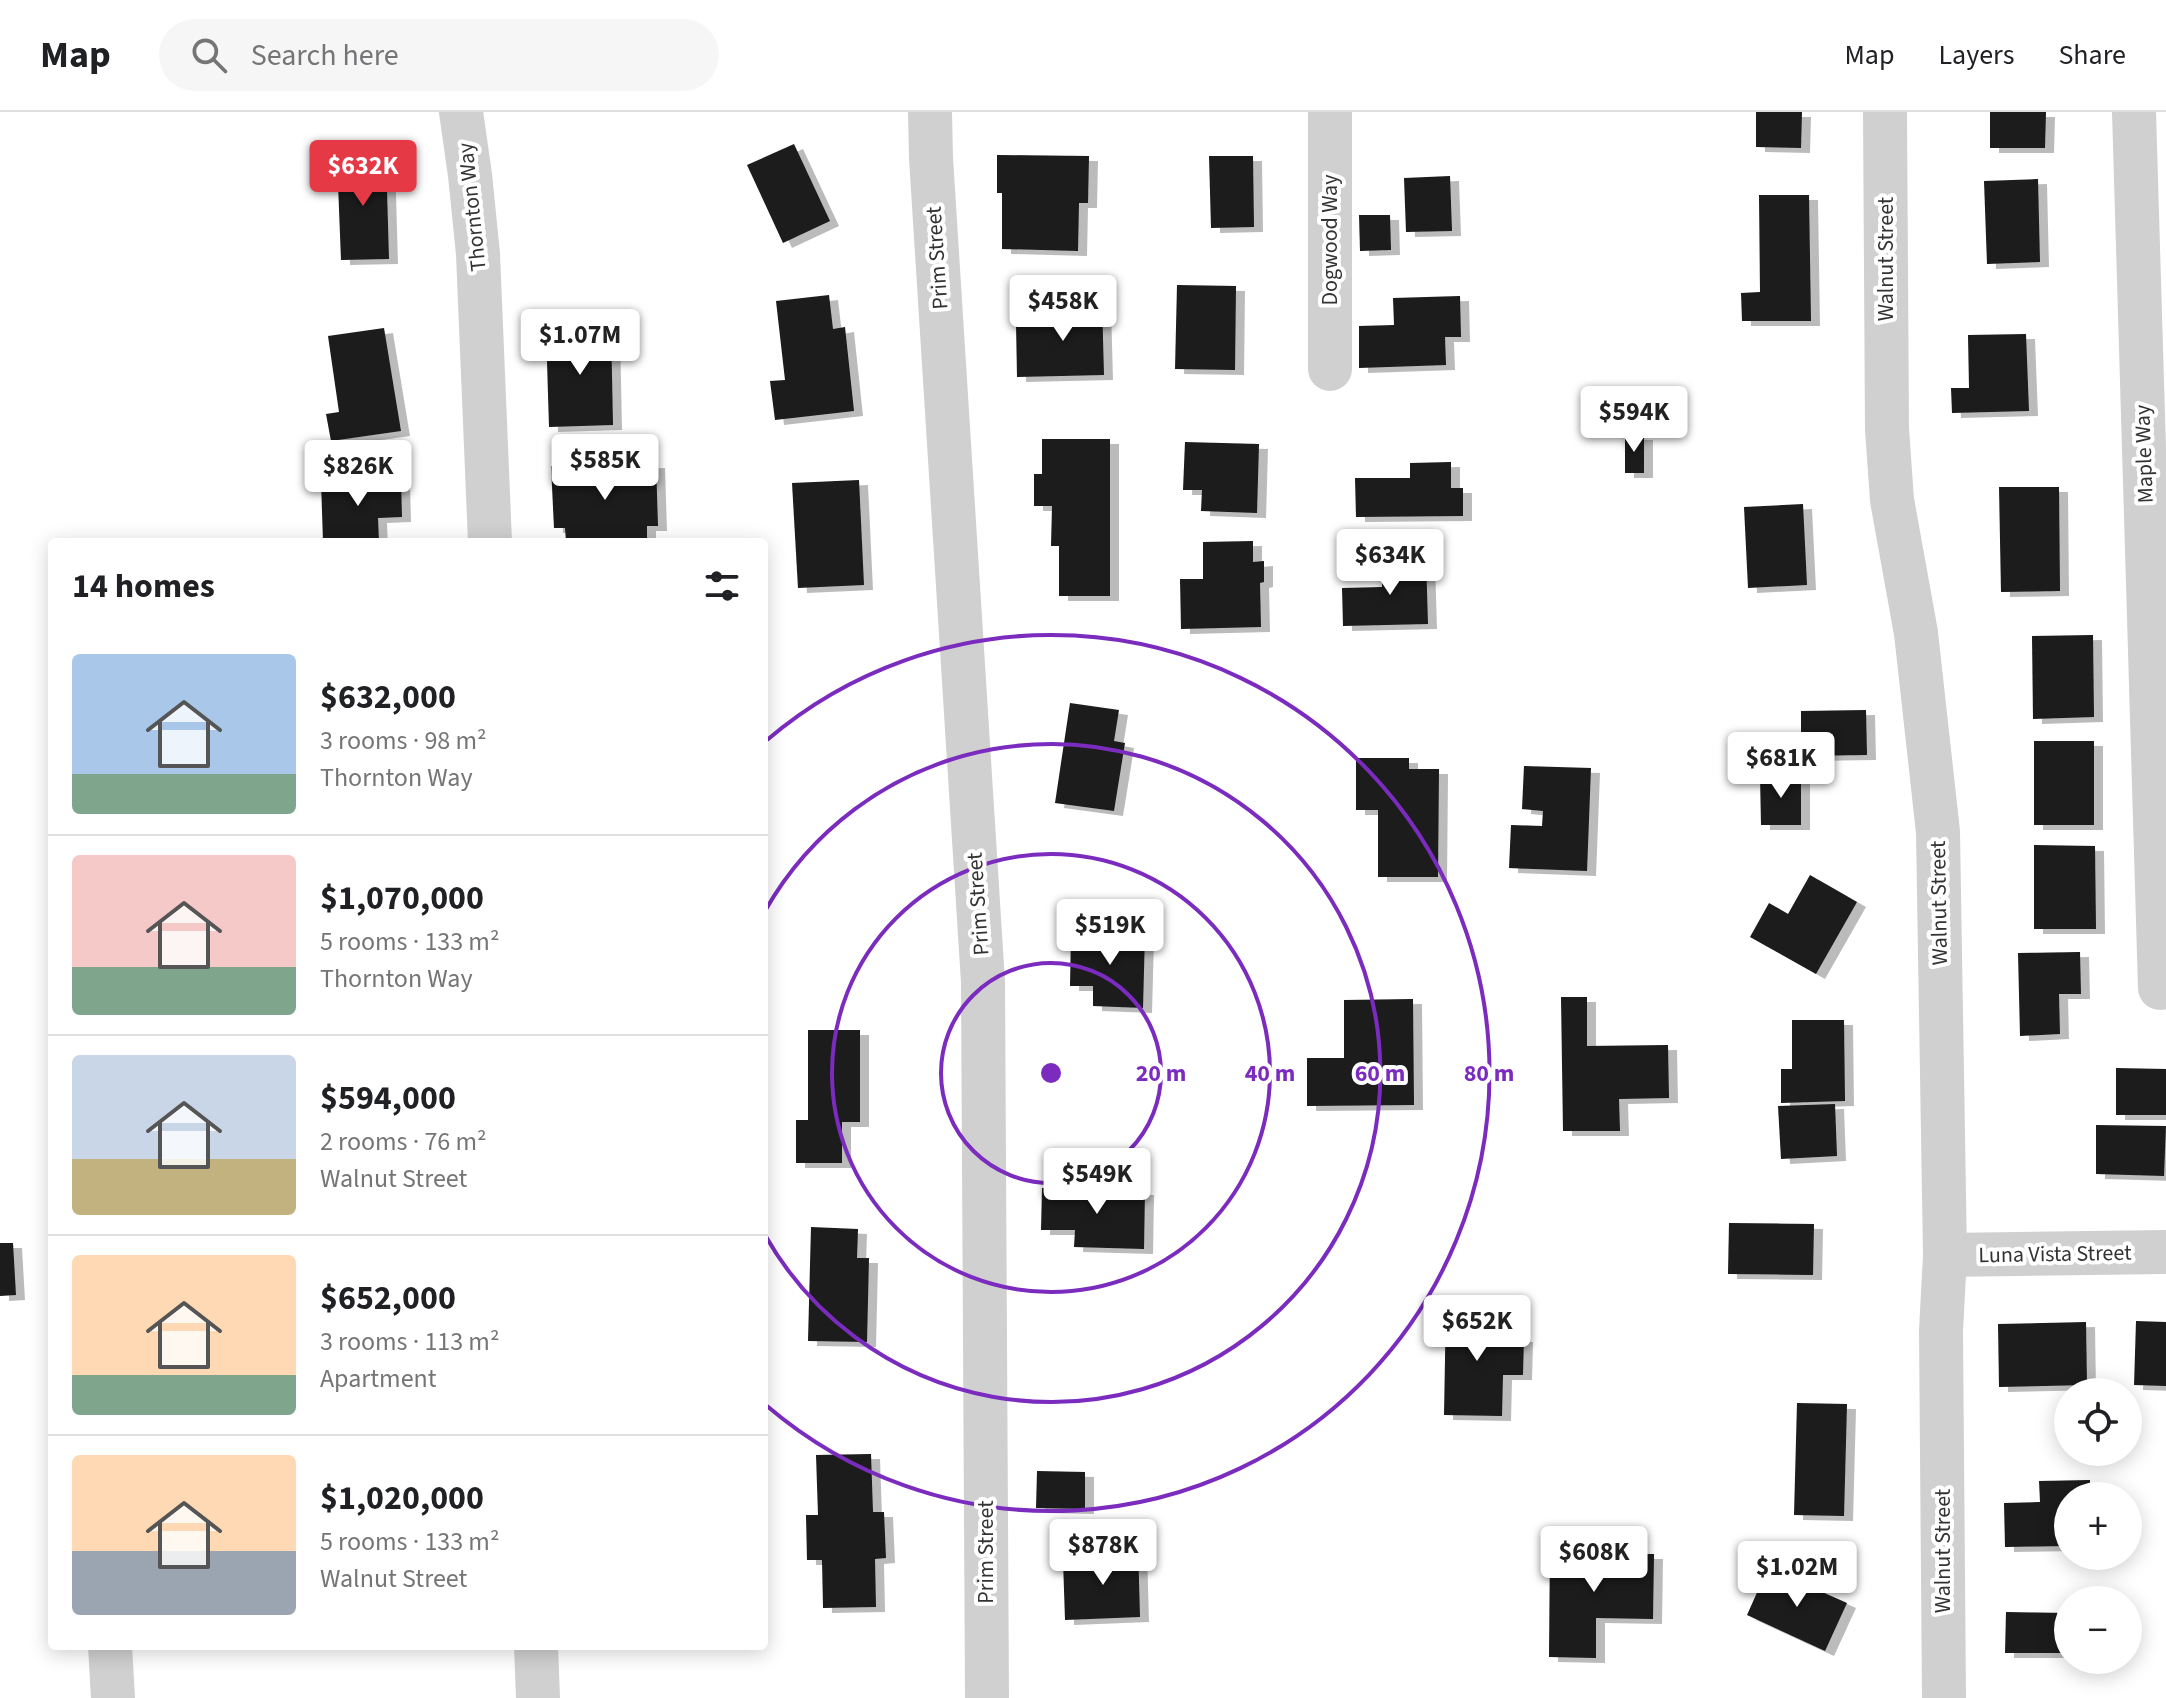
<!DOCTYPE html>
<html lang="en">
<head>
<meta charset="utf-8">
<style>
  :root { --surface:#fff; --page:#f6f6f6; --text:#202124; --muted:#757577; --line:#e0e0e0; --accent:#e63946 }
  body { margin:0; font-family:"Source Sans 3",sans-serif; background:var(--page); color:var(--text); height:100vh; display:flex; flex-direction:column; font-size:30px; white-space:nowrap }
  * { box-sizing:border-box; margin:0 }
  p { font-size:26px; color:var(--muted) }
  .icon { flex:none; width:44px; height:44px; fill:none; stroke:currentColor; stroke-width:2; stroke-linecap:round; stroke-linejoin:round }
  .map { position:relative; flex:1; overflow:hidden }
  .side { position:absolute; left:48px; top:426px; width:720px; height:1112px; display:flex; flex-direction:column; background:var(--surface); border-radius:8px; box-shadow:0 4px 20px #0003 }
  .side>* { flex:none }
  .tools { position:absolute; left:2054px; top:1266px; display:grid; gap:16px }
  .tools a { display:grid; place-items:center; width:88px; height:88px; border-radius:50%; background:var(--surface); box-shadow:0 4px 20px #0003; font-size:40px }
  .price { position:absolute; translate:-50% -68px; padding:0 18px; border-radius:8px; background:#fff; color:#222; font-size:26px; line-height:52px; filter:drop-shadow(0 2px 4px #0008) }
  .price::after { content:''; position:absolute; left:50%; top:48px; width:24px; height:18px; margin-left:-12px; background:inherit; clip-path:polygon(0 0,100% 0,50% 100%) }
  .price.on { background:var(--accent); color:#fff }
  ul { padding:0; list-style:none }
  li { display:flex; align-items:center; gap:24px; height:200px; padding:0 24px }
  li+li { border-top:2px solid var(--line) }
  li span { display:grid; place-items:center; flex:none; width:224px; height:160px; border-radius:8px; color:#555 }
  li>.icon { margin-inline-start:auto }
  span .icon { width:96px; height:96px; fill:#fffc; stroke-width:1 }
  li b { font-size:34px }
  h2 { display:flex; justify-content:space-between; align-items:center; height:96px; padding:0 24px; font-size:34px }
  header { display:flex; align-items:center; gap:48px; box-sizing:border-box; height:112px; padding:0 40px; background:var(--surface); border-bottom:2px solid var(--line) }
  header strong { font-size:38px }
  nav { display:flex; gap:44px; margin-inline-start:auto; font-size:28px }
  .search { width:560px; height:72px; background:var(--page); display:flex; align-items:center; gap:20px; box-sizing:border-box; padding:0 28px; border-radius:44px; color:var(--muted); font-size:30px }
  .map>svg:first-child { display:block }
  .building { fill:#1a1a1a; filter:url(#shadow) }
  .lines { fill:none; stroke-linecap:round; stroke-linejoin:round }
  .minor { stroke:#d0d0d0; stroke-width:44 }
  .ring { fill:none; stroke:#7b2cbf; stroke-width:4 }
  .labels { text-anchor:middle; dominant-baseline:central; stroke-width:8; stroke-linejoin:round; paint-order:stroke }
  .street-label { font-size:22px; fill:#333; stroke:#fff }
  .centre { fill:#7b2cbf; stroke:#fff; stroke-width:4 }
  .ring-label { font-size:24px; text-anchor:middle; font-weight:bold; fill:#7b2cbf; stroke:#fff; stroke-width:8; stroke-linejoin:round; paint-order:stroke }
</style>
</head>
<body>
<header>
<strong>Map</strong>
<div class="search"><svg class="icon" aria-label="search" viewBox="0 0 24 24"><circle cx="10" cy="10" r="6"/><path d="M15 15l6 6"/></svg>Search here</div>
<nav><a>Map</a><a>Layers</a><a>Share</a></nav>
</header>
<div class="map">
<svg width="2166" height="1586" viewBox="0 0 2166 1586">
  <defs>
    <filter id="shadow"><feDropShadow dx="9" dy="5" stdDeviation="0" flood-color="#0004"/></filter>
  </defs>
  <rect width="100%" height="100%" fill="#fff"/>
  <g class="building">
    <path d="M 1756,0 L 1802,0 L 1801,36 L 1756,35 Z"/>
    <path d="M 1990,0 L 2046,0 L 2045,36 L 1990,36 Z"/>
    <path d="M 794,32 L 830,109 L 783,131 L 747,53 Z"/>
    <path d="M 997,43 L 1089,44 L 1088,91 L 1079,91 L 1078,139 L 1002,137 L 1002,81 L 997,81 Z"/>
    <path d="M 386,44 L 389,147 L 341,148 L 337,46 Z"/>
    <path d="M 1209,44 L 1253,44 L 1254,115 L 1211,116 Z"/>
    <path d="M 1450,64 L 1452,119 L 1406,120 L 1404,66 Z"/>
    <path d="M 2038,67 L 2040,150 L 1987,152 L 1984,69 Z"/>
    <path d="M 1759,83 L 1809,83 L 1811,209 L 1742,209 L 1741,181 L 1760,180 Z"/>
    <path d="M 1359,103 L 1390,103 L 1391,138 L 1360,139 Z"/>
    <path d="M 1177,173 L 1236,174 L 1235,258 L 1175,257 Z"/>
    <path d="M 829,183 L 833,217 L 845,215 L 854,299 L 775,308 L 770,269 L 785,268 L 776,189 Z"/>
    <path d="M 1460,184 L 1461,225 L 1445,225 L 1446,253 L 1359,256 L 1359,214 L 1394,213 L 1393,186 Z"/>
    <path d="M 1102,190 L 1104,263 L 1017,265 L 1016,212 L 1049,211 L 1049,191 Z"/>
    <path d="M 611,215 L 613,313 L 549,315 L 546,217 Z"/>
    <path d="M 384,216 L 401,319 L 331,329 L 326,302 L 339,300 L 328,224 Z"/>
    <path d="M 2026,222 L 2029,299 L 1952,301 L 1951,276 L 1969,276 L 1968,223 Z"/>
    <rect x="1625" y="323" width="19" height="38"/>
    <path d="M 1042,327 L 1110,327 L 1110,484 L 1059,484 L 1059,434 L 1051,434 L 1052,394 L 1034,394 L 1034,362 L 1042,362 Z"/>
    <path d="M 1185,330 L 1259,332 L 1257,401 L 1201,399 L 1202,378 L 1183,378 Z"/>
    <path d="M 1451,350 L 1451,376 L 1463,376 L 1463,404 L 1356,405 L 1355,366 L 1410,366 L 1410,351 Z"/>
    <path d="M 656,351 L 658,414 L 647,414 L 647,430 L 566,430 L 565,416 L 554,416 L 551,354 Z"/>
    <path d="M 401,367 L 402,405 L 378,406 L 379,430 L 323,430 L 321,369 Z"/>
    <path d="M 859,368 L 864,473 L 798,476 L 792,371 Z"/>
    <path d="M 1999,375 L 2059,375 L 2060,479 L 2001,480 Z"/>
    <path d="M 1803,392 L 1807,473 L 1748,476 L 1744,395 Z"/>
    <path d="M 1253,429 L 1253,450 L 1264,449 L 1264,470 L 1260,471 L 1261,515 L 1181,517 L 1180,467 L 1203,467 L 1203,430 Z"/>
    <path d="M 1426,446 L 1428,512 L 1343,514 L 1342,476 L 1382,475 L 1382,447 Z"/>
    <path d="M 2093,523 L 2094,605 L 2033,607 L 2032,524 Z"/>
    <path d="M 1070,591 L 1119,598 L 1114,629 L 1125,631 L 1114,699 L 1055,691 Z"/>
    <path d="M 1866,598 L 1867,643 L 1801,644 L 1801,599 Z"/>
    <rect x="2034" y="629" width="60" height="84"/>
    <path d="M 1356,646 L 1409,646 L 1409,657 L 1439,657 L 1438,765 L 1378,765 L 1378,698 L 1356,698 Z"/>
    <path d="M 1524,654 L 1591,656 L 1587,759 L 1509,756 L 1511,713 L 1542,714 L 1543,699 L 1522,697 Z"/>
    <path d="M 1801,663 L 1801,713 L 1761,713 L 1760,664 Z"/>
    <path d="M 2034,733 L 2095,734 L 2096,817 L 2034,817 Z"/>
    <path d="M 1810,763 L 1857,790 L 1816,862 L 1750,825 L 1769,791 L 1788,802 Z"/>
    <path d="M 1071,820 L 1145,821 L 1143,896 L 1093,894 L 1093,874 L 1070,874 Z"/>
    <path d="M 2080,840 L 2081,882 L 2059,882 L 2060,922 L 2020,924 L 2018,841 Z"/>
    <path d="M 1561,885 L 1587,885 L 1587,934 L 1668,933 L 1669,986 L 1619,987 L 1620,1019 L 1563,1019 Z"/>
    <path d="M 1413,887 L 1414,993 L 1307,994 L 1307,946 L 1344,946 L 1344,888 Z"/>
    <path d="M 1792,908 L 1844,908 L 1845,989 L 1781,991 L 1781,957 L 1792,957 Z"/>
    <path d="M 808,918 L 860,918 L 860,1010 L 842,1010 L 842,1051 L 796,1051 L 796,1008 L 808,1008 Z"/>
    <path d="M 2116,956 L 2166,957 L 2166,1003 L 2116,1003 Z"/>
    <path d="M 1835,992 L 1837,1044 L 1781,1047 L 1778,994 Z"/>
    <path d="M 2096,1013 L 2166,1014 L 2164,1064 L 2096,1062 Z"/>
    <path d="M 1042,1076 L 1145,1078 L 1144,1137 L 1074,1135 L 1075,1118 L 1041,1118 Z"/>
    <path d="M 1729,1111 L 1814,1112 L 1813,1163 L 1728,1162 Z"/>
    <path d="M 811,1115 L 858,1117 L 857,1146 L 869,1146 L 867,1230 L 808,1229 Z"/>
    <path d="M 0,1131 L 13,1131 L 16,1183 L 0,1184 Z"/>
    <path d="M 1446,1191 L 1485,1192 L 1484,1224 L 1524,1225 L 1523,1263 L 1503,1263 L 1502,1304 L 1444,1303 Z"/>
    <path d="M 2136,1209 L 2166,1210 L 2166,1274 L 2134,1273 Z"/>
    <path d="M 2086,1210 L 2087,1273 L 1999,1275 L 1998,1212 Z"/>
    <path d="M 1797,1291 L 1847,1292 L 1844,1404 L 1794,1403 Z"/>
    <path d="M 871,1342 L 873,1400 L 884,1400 L 886,1446 L 875,1447 L 876,1495 L 823,1496 L 822,1448 L 807,1448 L 806,1403 L 818,1403 L 816,1343 Z"/>
    <path d="M 1037,1359 L 1085,1360 L 1085,1397 L 1036,1396 Z"/>
    <path d="M 2090,1368 L 2090,1384 L 2068,1384 L 2068,1434 L 2005,1435 L 2004,1391 L 2040,1390 L 2039,1369 Z"/>
    <path d="M 1550,1428 L 1599,1428 L 1599,1442 L 1654,1442 L 1653,1507 L 1596,1506 L 1596,1546 L 1549,1545 Z"/>
    <path d="M 1138,1433 L 1140,1505 L 1065,1508 L 1063,1448 L 1118,1447 L 1118,1434 Z"/>
    <path d="M 1768,1456 L 1847,1491 L 1825,1539 L 1747,1503 Z"/>
    <path d="M 2006,1500 L 2068,1501 L 2068,1541 L 2005,1541 Z"/>
  </g>
  <g class="lines">
    <g class="minor">
      <path d="M 461,0 L 470,63 L 478,142 L 490,430"/>
      <path d="M 930,0 L 931,46 L 983,870 L 987,1586"/>
      <path d="M 1330,0 L 1330,257"/>
      <path d="M 1885,0 L 1887,317 L 1892,388 L 1916,521 L 1938,720 L 1945,1143 L 1941,1219 L 1944,1586"/>
      <path d="M 2134,0 L 2160,876"/>
      <path d="M 1945,1143 L 2166,1140"/>
      <path d="M 110,1534 L 113,1586"/>
      <path d="M 536,1534 L 538,1586"/>
    </g>
  </g>
  <g class="ring">
    <circle cx="1051" cy="961" r="110"/>
    <circle cx="1051" cy="961" r="219"/>
    <path d="M765 799A329 329 0 1 1 765 1123"/>
    <path d="M767 628A438 438 0 1 1 767 1294"/>
  </g>
  <g class="labels">
    <g class="street-label">
      <text transform="translate(472 95) rotate(-96)">Thornton Way</text>
      <text transform="translate(1330 128) rotate(-90)">Dogwood Way</text>
      <text transform="translate(937 146) rotate(-94)">Prim Street</text>
      <text transform="translate(1886 147) rotate(-90)">Walnut Street</text>
      <text transform="translate(2144 342) rotate(-92)">Maple Way</text>
      <text transform="translate(1939 791) rotate(-91)">Walnut Street</text>
      <text transform="translate(978 792) rotate(-94)">Prim Street</text>
      <text transform="translate(2055 1142) rotate(-1)">Luna Vista Street</text>
      <text transform="translate(1943 1439) rotate(-90)">Walnut Street</text>
      <text transform="translate(986 1440) rotate(-90)">Prim Street</text>
    </g>
  </g>
  <circle cx="1051" cy="961" r="12" class="centre"/>
  <g class="ring-label">
    <text x="1161" y="969">20 m</text>
    <text x="1270" y="969">40 m</text>
    <text x="1380" y="969">60 m</text>
    <text x="1489" y="969">80 m</text>
  </g>
</svg>
<div class="tools">
<a><svg class="icon" aria-label="locate" viewBox="0 0 24 24"><circle cx="12" cy="12" r="6"/><path d="M12 2v4M12 18v4M2 12h4M18 12h4"/></svg></a>
<a>+</a>
<a>−</a>
</div>
<b class="price on" style="left:363px;top:96px">$632K</b>
<b class="price" style="left:1063px;top:231px">$458K</b>
<b class="price" style="left:580px;top:265px">$1.07M</b>
<b class="price" style="left:1634px;top:342px">$594K</b>
<b class="price" style="left:605px;top:390px">$585K</b>
<b class="price" style="left:358px;top:396px">$826K</b>
<b class="price" style="left:1390px;top:485px">$634K</b>
<b class="price" style="left:1781px;top:688px">$681K</b>
<b class="price" style="left:1110px;top:855px">$519K</b>
<b class="price" style="left:1097px;top:1104px">$549K</b>
<b class="price" style="left:1477px;top:1251px">$652K</b>
<b class="price" style="left:1103px;top:1475px">$878K</b>
<b class="price" style="left:1594px;top:1482px">$608K</b>
<b class="price" style="left:1797px;top:1497px">$1.02M</b>
<section class="side">
<h2>14 homes<svg class="icon" aria-label="filters" viewBox="0 0 24 24"><path d="M4 7h16M4 17h16"/><circle cx="9" cy="7" r="2"/><circle cx="15" cy="17" r="2"/></svg></h2>
<ul>
<li><span style="background:linear-gradient(#a9c7e8 75%,#7fa58c 0)"><svg class="icon" aria-label="home" viewBox="0 0 24 24"><path d="M3 11l9-7 9 7M6 9v11h12V9"/></svg></span><div><b>$632,000</b><p>3 rooms · 98 m²</p><p>Thornton Way</p></div></li>
<li><span style="background:linear-gradient(#f6c9c9 70%,#7fa58c 0)"><svg class="icon" aria-label="home" viewBox="0 0 24 24"><path d="M3 11l9-7 9 7M6 9v11h12V9"/></svg></span><div><b>$1,070,000</b><p>5 rooms · 133 m²</p><p>Thornton Way</p></div></li>
<li><span style="background:linear-gradient(#c9d6e8 65%,#c2b280 0)"><svg class="icon" aria-label="home" viewBox="0 0 24 24"><path d="M3 11l9-7 9 7M6 9v11h12V9"/></svg></span><div><b>$594,000</b><p>2 rooms · 76 m²</p><p>Walnut Street</p></div></li>
<li><span style="background:linear-gradient(#ffd9b3 75%,#7fa58c 0)"><svg class="icon" aria-label="home" viewBox="0 0 24 24"><path d="M3 11l9-7 9 7M6 9v11h12V9"/></svg></span><div><b>$652,000</b><p>3 rooms · 113 m²</p><p>Apartment</p></div></li>
<li><span style="background:linear-gradient(#ffd9b3 60%,#9aa5b1 0)"><svg class="icon" aria-label="home" viewBox="0 0 24 24"><path d="M3 11l9-7 9 7M6 9v11h12V9"/></svg></span><div><b>$1,020,000</b><p>5 rooms · 133 m²</p><p>Walnut Street</p></div></li>
</ul>
</section>
</div>
</body>
</html>
